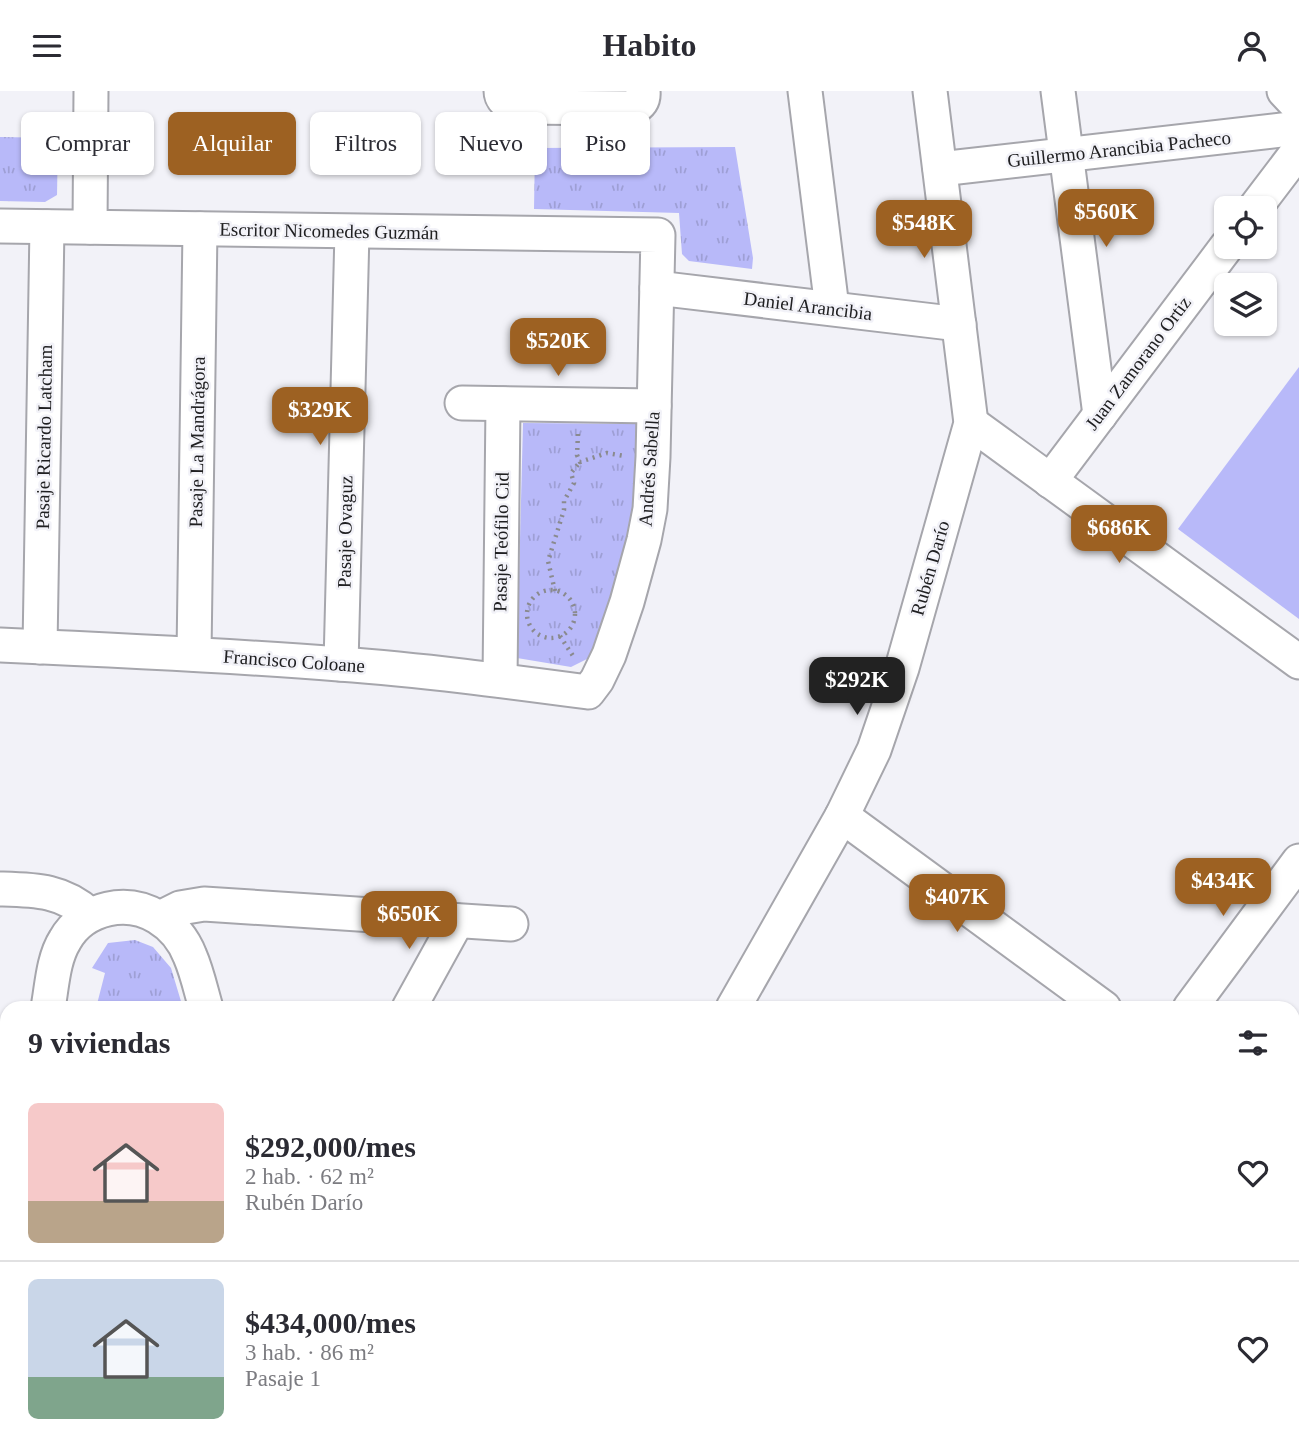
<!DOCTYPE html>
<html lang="es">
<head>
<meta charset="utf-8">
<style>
  :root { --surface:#fff; --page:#f2f2f3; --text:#2b2b33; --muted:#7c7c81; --line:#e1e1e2; --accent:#9d6122 }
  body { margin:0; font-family:Georgia,serif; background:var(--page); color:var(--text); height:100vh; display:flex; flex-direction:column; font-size:26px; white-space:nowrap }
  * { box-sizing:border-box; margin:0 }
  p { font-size:23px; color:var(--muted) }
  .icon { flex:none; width:38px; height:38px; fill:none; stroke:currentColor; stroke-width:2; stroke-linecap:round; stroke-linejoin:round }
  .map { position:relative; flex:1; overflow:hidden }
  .side { position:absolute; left:0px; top:910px; width:1300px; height:450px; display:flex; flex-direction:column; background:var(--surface); border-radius:21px 21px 0 0; box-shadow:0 2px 5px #0004 }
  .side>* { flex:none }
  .hud { position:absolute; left:21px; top:21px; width:700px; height:63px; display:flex; gap:14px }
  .fabs { position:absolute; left:1214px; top:105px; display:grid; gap:14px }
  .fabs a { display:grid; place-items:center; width:63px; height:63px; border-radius:10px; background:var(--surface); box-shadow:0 2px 5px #0004; font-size:35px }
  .price { position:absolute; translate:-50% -60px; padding:0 16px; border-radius:14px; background:var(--accent); color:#fff; font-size:23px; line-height:46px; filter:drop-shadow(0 2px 4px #0008) }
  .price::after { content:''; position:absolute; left:50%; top:42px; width:21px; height:16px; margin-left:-10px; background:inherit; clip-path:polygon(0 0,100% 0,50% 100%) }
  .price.selected { background:#222; color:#fff }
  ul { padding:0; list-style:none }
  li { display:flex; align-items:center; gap:21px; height:175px; padding:0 28px }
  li+li { border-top:2px solid var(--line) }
  li span { display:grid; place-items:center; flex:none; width:196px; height:140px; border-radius:10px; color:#555 }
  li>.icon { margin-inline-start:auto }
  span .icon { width:84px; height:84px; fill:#fffc; stroke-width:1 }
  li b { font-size:30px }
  h2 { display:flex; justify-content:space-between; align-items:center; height:84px; padding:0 28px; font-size:30px }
  .tag { padding:0 24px; border-radius:10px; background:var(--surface); box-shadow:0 2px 5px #0004; font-size:24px; line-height:63px }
  .tag.selected { background:var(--accent); color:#fff }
  header { display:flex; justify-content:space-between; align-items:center; height:91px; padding:0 28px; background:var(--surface); font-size:32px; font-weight:700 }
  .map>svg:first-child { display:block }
  .grass { fill:url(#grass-tufts) }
  .pitch { fill:#b8b9f9 }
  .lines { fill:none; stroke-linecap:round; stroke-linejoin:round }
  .minor-casing { stroke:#a6a6ac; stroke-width:37 }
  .path { stroke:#8a8a8e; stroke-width:4.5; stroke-dasharray:2 5; stroke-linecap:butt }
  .minor { stroke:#fff; stroke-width:33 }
  .labels { text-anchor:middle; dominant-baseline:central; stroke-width:5; stroke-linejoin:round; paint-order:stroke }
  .street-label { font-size:19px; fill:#202022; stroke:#f2f2f8 }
</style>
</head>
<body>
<header><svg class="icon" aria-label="menu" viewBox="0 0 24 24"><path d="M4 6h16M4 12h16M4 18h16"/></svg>Habito<svg class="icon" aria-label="person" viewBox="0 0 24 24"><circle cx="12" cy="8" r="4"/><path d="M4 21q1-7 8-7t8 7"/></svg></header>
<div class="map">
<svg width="1299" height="1359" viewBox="0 0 1299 1359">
  <defs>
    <pattern id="grass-tufts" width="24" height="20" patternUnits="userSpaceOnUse" patternTransform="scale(1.75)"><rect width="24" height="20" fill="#b8b9f9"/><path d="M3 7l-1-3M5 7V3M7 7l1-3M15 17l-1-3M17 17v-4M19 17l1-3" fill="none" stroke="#9e9fd5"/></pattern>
  </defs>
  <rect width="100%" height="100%" fill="#f2f2f8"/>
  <g class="grass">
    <path d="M 0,46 L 58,47 L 57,104 L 45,111 L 0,110 Z"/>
    <path d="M 735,56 L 753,167 L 752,178 L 689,170 L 682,163 L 679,122 L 534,118 L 535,57 Z"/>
    <path d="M 523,332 L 640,333 L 637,399 L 628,467 L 591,566 L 571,576 L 517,567 Z"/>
    <path d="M 135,849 L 153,856 L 171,877 L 183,917 L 96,917 L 105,882 L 92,877 L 108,852 Z"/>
    <path d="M 0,1126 L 7,1126 L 7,1307 L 1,1308 L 3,1359 L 0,1359 Z"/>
  </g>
  <path class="pitch" d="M 1299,276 L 1299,528 L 1178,438 Z"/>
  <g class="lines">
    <g class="minor-casing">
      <g id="minor">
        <path d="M 501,0 C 501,8 508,13 515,16 L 633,17 C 641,13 644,9 643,0"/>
        <path d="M 805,0 L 832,217"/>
        <path d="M 1058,0 L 1100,324"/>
        <path d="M 1284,0 L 1299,16"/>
        <path d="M 940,78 L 1299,37"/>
        <path d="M 1255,117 L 1299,59"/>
        <path d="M 0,135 L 658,144 L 653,366 L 650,418 L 644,449 L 627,511 L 609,564 L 597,589 L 588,601 C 505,590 422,579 339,573 C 226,564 113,559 0,554"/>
        <path d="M 90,136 L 91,0"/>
        <path d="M 657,197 L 959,233"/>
        <path d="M 462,312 L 654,315"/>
        <path d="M 971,332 L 1299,571"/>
        <path d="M 1050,390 L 1227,155"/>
        <path d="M 40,556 L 47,136"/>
        <path d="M 194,563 L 200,138"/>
        <path d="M 341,573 L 352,141"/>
        <path d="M 500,589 L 503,313"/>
        <path d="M 842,725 L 1104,917"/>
        <path d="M 0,798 C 36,799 62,799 90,824"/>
        <path d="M 160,827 L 180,817 L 204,813 L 511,833"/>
        <path d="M 48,917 C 52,895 53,868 65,849 C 74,833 90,822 108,818 C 144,810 177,832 190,865 C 197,881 201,900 206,917"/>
        <path d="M 409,917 L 457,830"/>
        <path d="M 733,917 L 842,725 L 874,659 L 902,577 L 971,332 L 930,0"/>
        <path d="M 1190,917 L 1299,770"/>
        <path d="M 0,1105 L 7,1105"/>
        <path d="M 1293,1117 L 1299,1109"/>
        <path d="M 17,1353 L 17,1359"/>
        <path d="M 285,1353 L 286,1359"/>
        <path d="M 543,1353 L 543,1359"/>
        <path d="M 1048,1353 L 1056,1359"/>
        <path d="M 629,1359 L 634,1353"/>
        <path d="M 1115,1359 L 1120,1353"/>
      </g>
    </g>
    <g class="path">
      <path d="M 578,343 L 577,364 L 580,371 L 607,362 L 624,365"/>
      <circle cx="551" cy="523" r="24"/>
      <path d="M 555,500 L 548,470 L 564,419 L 564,410 L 574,392 L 571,382 L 580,371"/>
      <path d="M 560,545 L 575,568"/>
    </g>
    <use href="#minor" class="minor"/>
  </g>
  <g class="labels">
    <g class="street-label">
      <text transform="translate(1119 58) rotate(-6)">Guillermo Arancibia Pacheco</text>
      <text transform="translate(329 140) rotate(1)">Escritor Nicomedes Guzmán</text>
      <text transform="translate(808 215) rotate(7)">Daniel Arancibia</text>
      <text transform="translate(1138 272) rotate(-53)">Juan Zamorano Ortiz</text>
      <text transform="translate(44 346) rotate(-89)">Pasaje Ricardo Latcham</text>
      <text transform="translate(197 351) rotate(-89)">Pasaje La Mandrágora</text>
      <text transform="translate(649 378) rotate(-86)">Andrés Sabella</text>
      <text transform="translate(345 441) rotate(-89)">Pasaje Ovaguz</text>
      <text transform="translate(501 451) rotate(-89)">Pasaje Teófilo Cid</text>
      <text transform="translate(930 477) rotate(-74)">Rubén Darío</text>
      <text transform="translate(294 570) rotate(4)">Francisco Coloane</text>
    </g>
  </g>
</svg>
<div class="fabs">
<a><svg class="icon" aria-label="locate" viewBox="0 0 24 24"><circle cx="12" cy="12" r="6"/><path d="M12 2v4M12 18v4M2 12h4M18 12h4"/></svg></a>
<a><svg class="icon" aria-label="layers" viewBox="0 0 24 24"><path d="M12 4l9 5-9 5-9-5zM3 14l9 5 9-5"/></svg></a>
</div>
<b class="price" style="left:1106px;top:158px">$560K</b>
<b class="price" style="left:924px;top:169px">$548K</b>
<b class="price" style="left:558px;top:287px">$520K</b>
<b class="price" style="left:320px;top:356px">$329K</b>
<b class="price" style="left:1119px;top:474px">$686K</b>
<b class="price selected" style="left:857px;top:626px">$292K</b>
<b class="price" style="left:1223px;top:827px">$434K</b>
<b class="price" style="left:957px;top:843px">$407K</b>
<b class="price" style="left:409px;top:860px">$650K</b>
<div class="hud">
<a class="tag">Comprar</a>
<a class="tag selected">Alquilar</a>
<a class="tag">Filtros</a>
<a class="tag">Nuevo</a>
<a class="tag">Piso</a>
</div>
<section class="side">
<h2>9 viviendas<svg class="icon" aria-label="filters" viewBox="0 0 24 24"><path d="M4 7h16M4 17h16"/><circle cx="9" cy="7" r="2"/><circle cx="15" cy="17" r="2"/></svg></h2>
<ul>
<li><span style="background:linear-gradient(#f6c9c9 70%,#b9a48a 0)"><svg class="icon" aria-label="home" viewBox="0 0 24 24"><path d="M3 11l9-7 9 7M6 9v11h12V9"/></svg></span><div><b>$292,000/mes</b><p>2 hab. · 62 m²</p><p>Rubén Darío</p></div><svg class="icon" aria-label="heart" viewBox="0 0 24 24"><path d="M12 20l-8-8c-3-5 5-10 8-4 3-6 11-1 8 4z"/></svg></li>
<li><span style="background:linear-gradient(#c9d6e8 70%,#7fa58c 0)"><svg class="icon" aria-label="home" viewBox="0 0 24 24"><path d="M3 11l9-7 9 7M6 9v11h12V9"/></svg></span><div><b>$434,000/mes</b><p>3 hab. · 86 m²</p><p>Pasaje 1</p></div><svg class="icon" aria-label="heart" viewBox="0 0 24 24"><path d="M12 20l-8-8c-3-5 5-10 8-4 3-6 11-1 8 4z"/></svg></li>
</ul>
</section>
</div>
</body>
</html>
